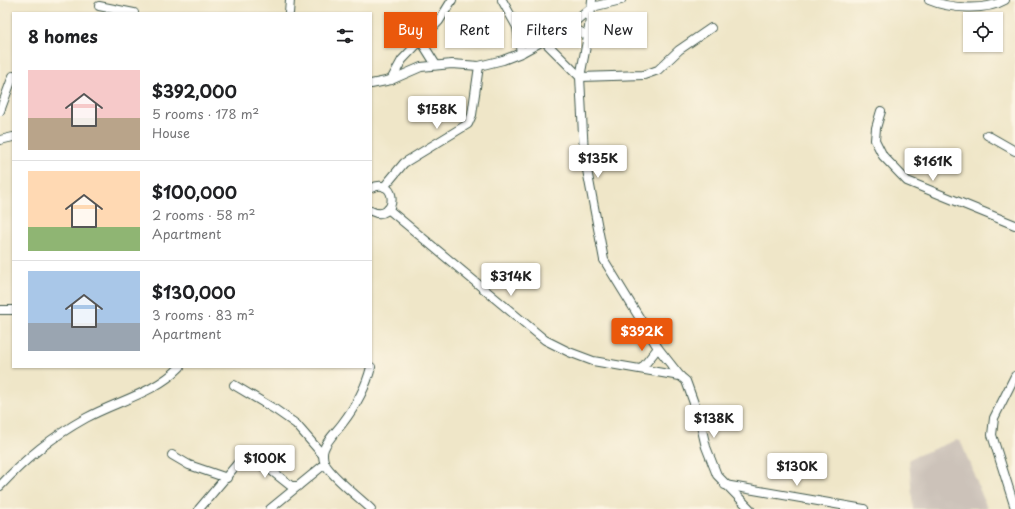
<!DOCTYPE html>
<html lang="en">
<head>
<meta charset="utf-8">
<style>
  :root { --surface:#fff; --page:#f2f2f2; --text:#202124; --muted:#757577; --line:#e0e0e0; --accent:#ea580c }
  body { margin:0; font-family:"Playpen Sans",sans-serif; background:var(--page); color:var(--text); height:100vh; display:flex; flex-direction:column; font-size:15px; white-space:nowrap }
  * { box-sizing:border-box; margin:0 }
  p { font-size:13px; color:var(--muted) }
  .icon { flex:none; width:22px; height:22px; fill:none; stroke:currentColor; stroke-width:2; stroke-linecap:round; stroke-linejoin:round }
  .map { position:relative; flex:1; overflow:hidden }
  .panel { position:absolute; left:12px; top:12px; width:360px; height:356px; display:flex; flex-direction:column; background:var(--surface); border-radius:0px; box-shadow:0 1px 3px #0004 }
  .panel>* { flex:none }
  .guide { position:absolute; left:384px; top:12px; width:380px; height:36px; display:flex; gap:8px }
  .controls { position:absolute; left:963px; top:12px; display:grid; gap:8px }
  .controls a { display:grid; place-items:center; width:40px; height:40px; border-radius:0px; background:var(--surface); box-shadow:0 1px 3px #0004; font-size:20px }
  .price { position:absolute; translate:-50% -34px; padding:0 9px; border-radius:4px; background:#fff; color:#222; font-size:13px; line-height:26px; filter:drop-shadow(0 1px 2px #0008) }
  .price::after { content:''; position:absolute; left:50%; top:24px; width:12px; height:9px; margin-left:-6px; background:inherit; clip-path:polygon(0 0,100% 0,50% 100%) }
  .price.on { background:var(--accent); color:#fff }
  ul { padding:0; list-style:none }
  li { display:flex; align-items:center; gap:12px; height:100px; padding:0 16px }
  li+li { border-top:1px solid var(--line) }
  li span { display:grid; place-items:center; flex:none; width:112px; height:80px; border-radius:0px; color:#555 }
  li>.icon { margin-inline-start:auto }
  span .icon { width:48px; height:48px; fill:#fffc; stroke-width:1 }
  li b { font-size:17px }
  h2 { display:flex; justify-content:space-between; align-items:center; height:48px; padding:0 16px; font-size:17px }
  .tag { padding:0 14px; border-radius:0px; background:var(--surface); box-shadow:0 1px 3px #0004; font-size:14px; line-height:36px }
  .tag.on { background:var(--accent); color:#fff }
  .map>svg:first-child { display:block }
  .industrial { fill:#ccc2b9 }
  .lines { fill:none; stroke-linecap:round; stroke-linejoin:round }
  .street-casing { stroke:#3e564a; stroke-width:10 }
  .street { stroke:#fff; stroke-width:8 }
</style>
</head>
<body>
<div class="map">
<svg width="1015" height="509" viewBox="0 0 1015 509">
  <rect width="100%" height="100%" fill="#fcf5e5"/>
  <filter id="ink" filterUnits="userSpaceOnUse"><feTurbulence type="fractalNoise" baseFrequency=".025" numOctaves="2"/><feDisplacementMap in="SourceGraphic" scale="8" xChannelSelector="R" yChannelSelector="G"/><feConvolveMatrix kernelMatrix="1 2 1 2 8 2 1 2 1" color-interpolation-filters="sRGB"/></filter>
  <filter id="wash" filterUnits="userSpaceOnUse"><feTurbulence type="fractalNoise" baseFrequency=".012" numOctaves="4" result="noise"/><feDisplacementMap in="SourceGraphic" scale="16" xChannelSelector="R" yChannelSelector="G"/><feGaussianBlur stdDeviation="0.9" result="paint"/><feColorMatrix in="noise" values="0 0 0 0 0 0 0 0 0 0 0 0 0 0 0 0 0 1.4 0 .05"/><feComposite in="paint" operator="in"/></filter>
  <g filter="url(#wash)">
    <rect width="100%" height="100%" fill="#efe6c8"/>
    <path class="industrial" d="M 956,440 L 961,442 L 987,508 L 913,509 L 909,459 Z"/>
  </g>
  <g filter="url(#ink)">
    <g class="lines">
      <g class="street-casing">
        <g id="street">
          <path d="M 502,0 L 517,27 L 521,53"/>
          <path d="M 592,0 L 588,36 L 580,77 L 584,154 L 604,260 L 658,348 L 680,376 L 686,381 L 699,417 L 706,447 L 717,475 L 750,509"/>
          <path d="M 929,0 C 950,9 986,11 1005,0"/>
          <path d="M 99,6 L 134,13"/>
          <path d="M 289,13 L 290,0"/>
          <path d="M 570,26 L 588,36"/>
          <path d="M 517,27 L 544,41 L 580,77 L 644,75 L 658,70 L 679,50 L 711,28"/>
          <path d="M 421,41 L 436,65"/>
          <path d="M 391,80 L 402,60 L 439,21 L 452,0"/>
          <path d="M 371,84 L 391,80 L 421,67 L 452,64 L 479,66 L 503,60 L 521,53 L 570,26 L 592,7 L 621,0"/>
          <path d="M 0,111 L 13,76"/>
          <path d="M 881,111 L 876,128 L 875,140 L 883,156 L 907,181 L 1015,225"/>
          <path d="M 987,135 L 1015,151"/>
          <path d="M 0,140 L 13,137"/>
          <path d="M 384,187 L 404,163 L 468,124 L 472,115 L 479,66"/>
          <path d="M 371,188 C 399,175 398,224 371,211"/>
          <path d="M 388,209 L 545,340 L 569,352 L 593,361 L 680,376"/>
          <path d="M 0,310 L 13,310"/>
          <path d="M 371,367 C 366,388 355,407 342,424 C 336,432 327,440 324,449 C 322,454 323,459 325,464 C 333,478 359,497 371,509"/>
          <path d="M 642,368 L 658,348"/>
          <path d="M 1015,376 L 994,418 L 992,435 L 1015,508"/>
          <path d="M 234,385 L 276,410 L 296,424 L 322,454"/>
          <path d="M 172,455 L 189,465 L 227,478"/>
          <path d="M 725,485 L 864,509"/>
          <path d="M 0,486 C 27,457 52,437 86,418 C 117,401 155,393 180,367"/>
          <path d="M 199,509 L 238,463 L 242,461 L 267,467 L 291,486 L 298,486"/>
          <path d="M 270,509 L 325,464"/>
        </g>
      </g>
      <use href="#street" class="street"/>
    </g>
  </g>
</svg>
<div class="controls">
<a><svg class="icon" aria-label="locate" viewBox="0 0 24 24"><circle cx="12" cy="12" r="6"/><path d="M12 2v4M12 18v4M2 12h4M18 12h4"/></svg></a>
</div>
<b class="price" style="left:437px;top:130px">$158K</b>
<b class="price" style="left:598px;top:179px">$135K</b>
<b class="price" style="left:933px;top:182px">$161K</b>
<b class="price" style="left:511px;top:297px">$314K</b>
<b class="price on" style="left:642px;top:352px">$392K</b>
<b class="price" style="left:714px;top:439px">$138K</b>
<b class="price" style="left:265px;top:479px">$100K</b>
<b class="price" style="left:797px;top:487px">$130K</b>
<div class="guide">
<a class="tag on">Buy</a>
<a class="tag">Rent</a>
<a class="tag">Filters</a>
<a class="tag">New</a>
</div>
<section class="panel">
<h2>8 homes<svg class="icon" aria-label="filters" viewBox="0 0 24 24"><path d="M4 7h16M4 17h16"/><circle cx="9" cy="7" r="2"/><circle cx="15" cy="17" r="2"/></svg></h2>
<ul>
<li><span style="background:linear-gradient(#f6c9c9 60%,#b9a48a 0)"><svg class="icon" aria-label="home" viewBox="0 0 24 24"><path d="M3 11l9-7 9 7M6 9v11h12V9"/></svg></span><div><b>$392,000</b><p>5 rooms · 178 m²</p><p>House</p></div></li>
<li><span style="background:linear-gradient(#ffd9b3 70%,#8fb573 0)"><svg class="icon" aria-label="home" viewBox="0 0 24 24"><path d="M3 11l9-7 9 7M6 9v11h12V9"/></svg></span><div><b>$100,000</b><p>2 rooms · 58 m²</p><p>Apartment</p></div></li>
<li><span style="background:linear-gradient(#a9c7e8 65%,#9aa5b1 0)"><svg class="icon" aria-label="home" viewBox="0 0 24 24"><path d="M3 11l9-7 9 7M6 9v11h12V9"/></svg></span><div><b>$130,000</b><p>3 rooms · 83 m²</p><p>Apartment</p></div></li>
</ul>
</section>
</div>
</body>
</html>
